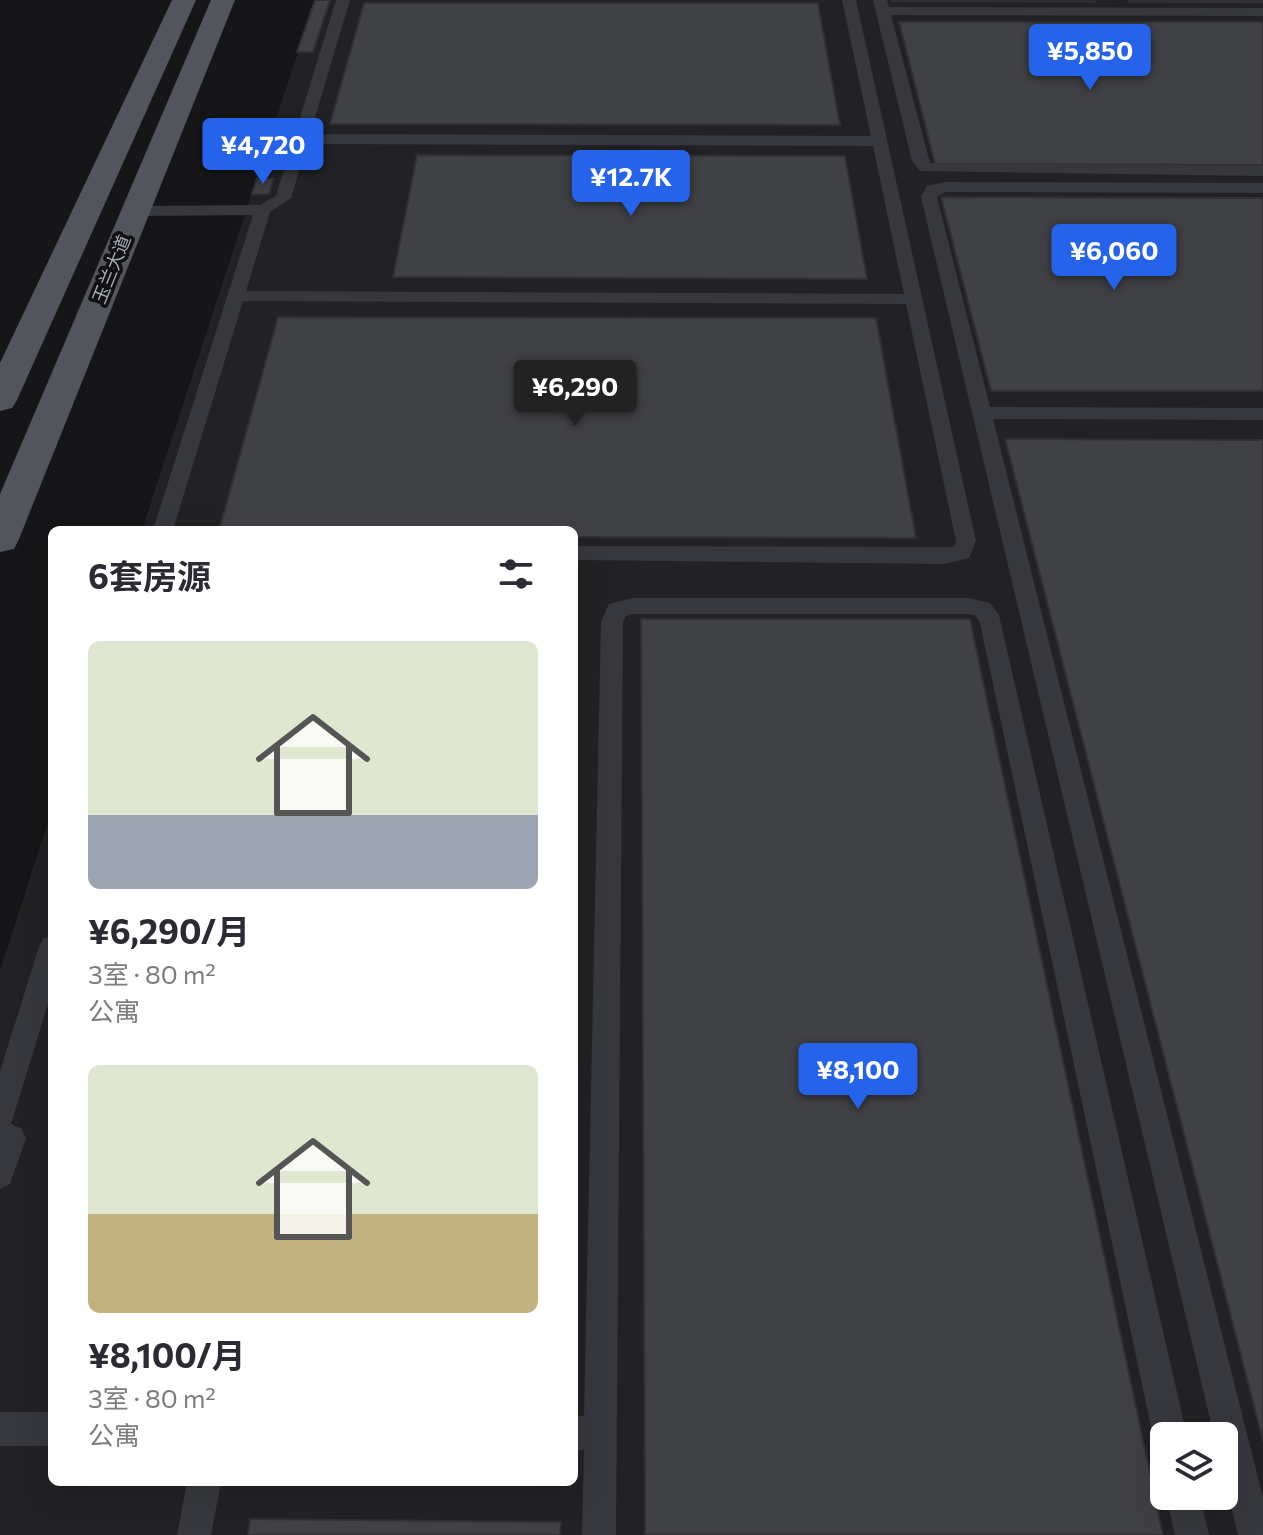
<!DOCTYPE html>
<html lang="zh">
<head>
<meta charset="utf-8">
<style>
  :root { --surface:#fff; --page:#f2f2f3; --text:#2b2b33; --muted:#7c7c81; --accent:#2563eb }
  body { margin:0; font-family:Commissioner,"Noto Sans SC",sans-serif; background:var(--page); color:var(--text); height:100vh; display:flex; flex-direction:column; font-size:30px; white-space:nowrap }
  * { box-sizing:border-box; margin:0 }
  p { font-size:26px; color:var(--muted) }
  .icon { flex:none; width:44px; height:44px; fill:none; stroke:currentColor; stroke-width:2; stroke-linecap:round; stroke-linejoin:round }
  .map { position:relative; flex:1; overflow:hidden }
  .details { position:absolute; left:48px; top:526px; width:530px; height:960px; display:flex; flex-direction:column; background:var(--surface); border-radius:12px; box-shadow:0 8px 32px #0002 }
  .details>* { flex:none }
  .tools { position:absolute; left:1150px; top:1422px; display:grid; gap:16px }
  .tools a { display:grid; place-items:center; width:88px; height:88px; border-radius:12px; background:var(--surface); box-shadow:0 8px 32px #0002; font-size:40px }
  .price { position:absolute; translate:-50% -68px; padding:0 18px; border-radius:8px; background:var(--accent); color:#fff; font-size:26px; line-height:52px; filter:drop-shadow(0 2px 4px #0008) }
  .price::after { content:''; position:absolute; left:50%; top:48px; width:24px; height:18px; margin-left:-12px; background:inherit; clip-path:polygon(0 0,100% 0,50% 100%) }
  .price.selected { background:#222; color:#fff }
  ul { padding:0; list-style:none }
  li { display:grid; align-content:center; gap:16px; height:424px; padding:0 40px }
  li span { display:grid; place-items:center; height:248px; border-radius:12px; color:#555 }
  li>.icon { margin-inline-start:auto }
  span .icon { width:144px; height:144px; fill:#fffc; stroke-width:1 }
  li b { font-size:34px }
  h2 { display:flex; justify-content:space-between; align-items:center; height:96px; padding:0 40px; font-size:34px }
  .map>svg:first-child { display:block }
  .built { fill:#222225; fill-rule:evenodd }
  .building { fill:#404145; stroke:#303034; stroke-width:2 }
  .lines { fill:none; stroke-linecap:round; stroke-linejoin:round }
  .service { fill:#37383d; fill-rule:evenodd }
  .primary { fill:#53555c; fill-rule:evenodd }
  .labels { text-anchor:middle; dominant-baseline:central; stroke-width:7; stroke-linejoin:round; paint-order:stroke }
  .far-street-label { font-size:18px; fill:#a8adb8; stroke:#111113 }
</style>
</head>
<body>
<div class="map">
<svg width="1263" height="1535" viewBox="0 0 1263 1535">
  <rect width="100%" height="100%" fill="#161618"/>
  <path class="built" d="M 315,0 L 1263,0 L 1263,1535 L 0,1535 L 0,971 L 52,809 L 52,1482 L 574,1482 L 574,530 L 142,530 ZM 1164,1436 L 1224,1436 L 1224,1496 L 1164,1496 Z"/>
  <g class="building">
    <path d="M 315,0 L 330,0 L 313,52 L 297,52 Z"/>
    <path d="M 892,0 L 1094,0 L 1095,2 L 892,1 Z"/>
    <path d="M 1129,0 L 1263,0 L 1263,2 L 1130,2 Z"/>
    <path d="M 364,3 L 818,3 L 840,125 L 330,124 Z"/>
    <path d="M 899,22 L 1263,22 L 1263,165 L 935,164 Z"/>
    <path d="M 417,155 L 845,156 L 867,279 L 393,277 Z"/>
    <path d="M 257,178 L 274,178 L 269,194 L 252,194 Z"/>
    <path d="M 941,197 L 1263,198 L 1263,391 L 991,391 Z"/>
    <path d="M 278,317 L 876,318 L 916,538 L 574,537 L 574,530 L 219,530 Z"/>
    <path d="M 1005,439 L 1263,440 L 1263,1441 Z"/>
    <path d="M 641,619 L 970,619 L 1163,1535 L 645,1535 Z"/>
    <path d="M 250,1519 L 561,1522 L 560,1535 L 248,1535 Z"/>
  </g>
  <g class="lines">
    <g class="service">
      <path d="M 336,0 L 350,0 L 310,134 L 871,136 L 842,0 L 856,0 L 976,541 L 969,558 L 944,564 L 574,560 L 574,546 L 954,547 L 956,541 L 906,304 L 243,301 L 173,530 L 153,530 L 253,215 L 136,216 L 128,211 L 136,206 L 260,205 L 276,196 ZM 307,144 L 873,146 L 904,294 L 246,291 L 270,212 L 291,198 Z"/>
      <path d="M 873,0 L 887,0 L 889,7 L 1263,8 L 1263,16 L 891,15 L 930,163 L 1263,166 L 1263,176 L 920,171 L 912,161 Z"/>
      <path d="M 945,182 L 1263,183 L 1263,193 L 945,192 L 937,197 L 990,407 L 1263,408 L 1263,420 L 993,419 L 1263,1498 L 1263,1535 L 1238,1535 L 1224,1477 L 1224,1436 L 1214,1436 L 921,197 L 927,186 Z"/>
      <path d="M 632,598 L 968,598 L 990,603 L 999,615 L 1187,1436 L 1164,1436 L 1164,1450 L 1158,1448 L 1153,1436 L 980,623 L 975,615 L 968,614 L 632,614 L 626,616 L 623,622 L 616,1535 L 582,1535 L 584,1450 L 574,1450 L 574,1416 L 584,1416 L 601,622 L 609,604 Z"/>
      <path d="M 52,935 L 52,991 L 11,1124 L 21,1128 L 26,1138 L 10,1184 L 0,1189 L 0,1071 L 39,947 L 43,939 Z"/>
      <rect x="0" y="1412" width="52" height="34"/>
      <path d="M 187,1482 L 221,1482 L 211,1535 L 177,1535 Z"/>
      <path d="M 1166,1496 L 1200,1496 L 1209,1535 L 1175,1535 Z"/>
    </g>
    <g class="primary">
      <path d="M 172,0 L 196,0 L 17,400 L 12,408 L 0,411 L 0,363 Z"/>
      <path d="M 211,0 L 235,0 L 19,539 L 14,549 L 0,552 L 0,494 Z"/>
    </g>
  </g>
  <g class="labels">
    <g class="far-street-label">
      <text transform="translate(111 269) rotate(-68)">玉兰大道</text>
    </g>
  </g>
</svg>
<div class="tools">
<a><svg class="icon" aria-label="layers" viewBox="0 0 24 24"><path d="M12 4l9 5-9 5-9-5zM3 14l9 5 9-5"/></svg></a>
</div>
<b class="price" style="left:1090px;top:92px">¥5,850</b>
<b class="price" style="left:263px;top:186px">¥4,720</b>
<b class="price" style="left:631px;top:218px">¥12.7K</b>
<b class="price" style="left:1114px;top:292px">¥6,060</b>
<b class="price selected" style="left:575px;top:428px">¥6,290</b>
<b class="price" style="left:858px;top:1111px">¥8,100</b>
<section class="details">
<h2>6套房源<svg class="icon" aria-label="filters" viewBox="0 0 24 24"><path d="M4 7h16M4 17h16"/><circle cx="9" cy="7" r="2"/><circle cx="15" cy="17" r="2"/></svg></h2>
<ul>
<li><span style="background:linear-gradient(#dfe7d0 70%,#9aa5b1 0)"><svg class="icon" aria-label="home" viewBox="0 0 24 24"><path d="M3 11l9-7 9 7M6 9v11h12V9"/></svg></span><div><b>¥6,290/月</b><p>3室 · 80 m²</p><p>公寓</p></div></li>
<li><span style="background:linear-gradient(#dfe7d0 60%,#c2b280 0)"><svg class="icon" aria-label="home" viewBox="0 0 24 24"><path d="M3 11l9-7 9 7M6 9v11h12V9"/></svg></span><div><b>¥8,100/月</b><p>3室 · 80 m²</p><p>公寓</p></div></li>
</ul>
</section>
</div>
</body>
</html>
